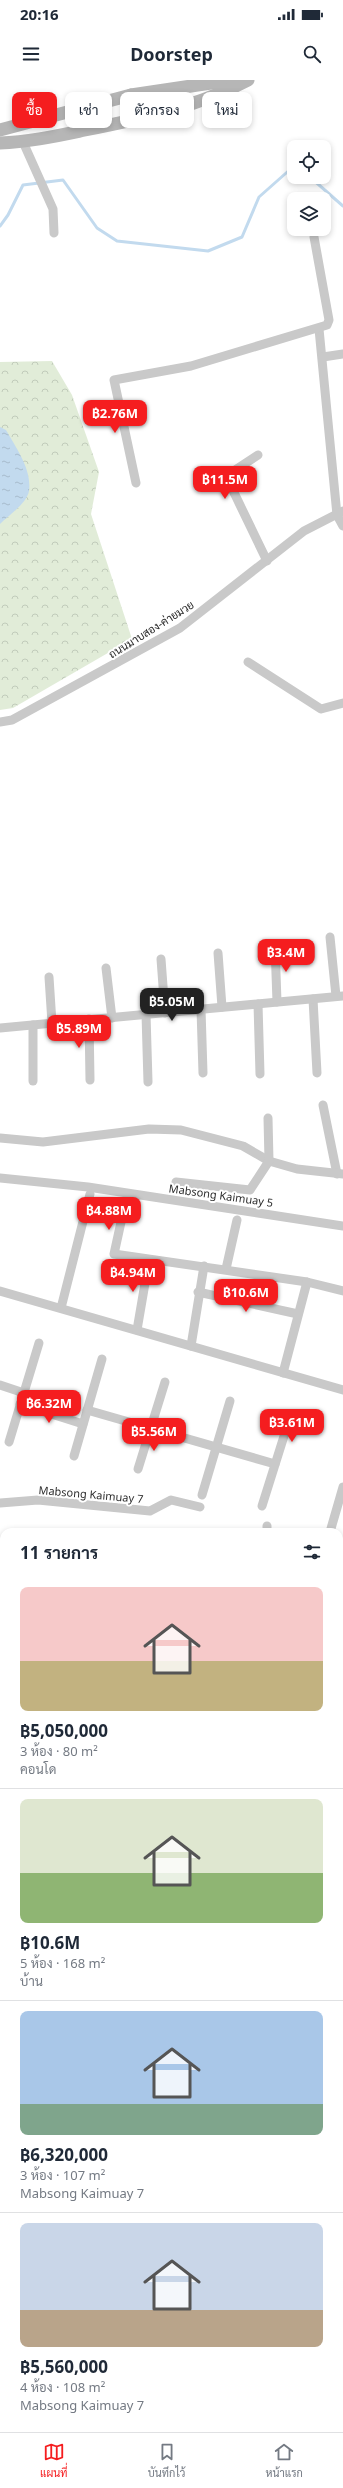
<!DOCTYPE html>
<html lang="th">
<head>
<meta charset="utf-8">
<style>
  :root { --surface:#fff; --page:#f2f2f3; --text:#1f2937; --muted:#747a83; --line:#e0e1e3; --accent:#f51d1f }
  body { margin:0; font-family:"Noto Sans",Sarabun,sans-serif; background:var(--page); color:var(--text); height:100vh; display:flex; flex-direction:column; font-size:15px; white-space:nowrap }
  * { box-sizing:border-box; margin:0 }
  p { font-size:13px; color:var(--muted) }
  .icon { flex:none; width:22px; height:22px; fill:none; stroke:currentColor; stroke-width:2; stroke-linecap:round; stroke-linejoin:round }
  .map { position:relative; flex:1; overflow:hidden }
  .details { position:absolute; left:0px; top:1448px; width:343px; height:904px; display:flex; flex-direction:column; background:var(--surface); border-radius:12px 12px 0 0; box-shadow:0 2px 6px #0003 }
  .details>* { flex:none }
  .guide { position:absolute; left:12px; top:12px; width:319px; height:36px; display:flex; gap:8px }
  .fabs { position:absolute; left:287px; top:60px; display:grid; gap:8px }
  .fabs a { display:grid; place-items:center; width:44px; height:44px; border-radius:8px; background:var(--surface); box-shadow:0 2px 6px #0003; font-size:20px }
  .price { position:absolute; translate:-50% -34px; padding:0 9px; border-radius:8px; background:var(--accent); color:#fff; font-size:13px; line-height:26px; filter:drop-shadow(0 1px 2px #0008) }
  .price::after { content:''; position:absolute; left:50%; top:24px; width:12px; height:9px; margin-left:-6px; background:inherit; clip-path:polygon(0 0,100% 0,50% 100%) }
  .price.current { background:#222; color:#fff }
  ul { padding:0; list-style:none }
  li { display:grid; align-content:center; gap:8px; height:212px; padding:0 20px }
  li+li { border-top:1px solid var(--line) }
  li span { display:grid; place-items:center; height:124px; border-radius:8px; color:#555 }
  li>.icon { margin-inline-start:auto }
  span .icon { width:72px; height:72px; fill:#fffc; stroke-width:1 }
  li b { font-size:17px }
  h2 { display:flex; justify-content:space-between; align-items:center; height:48px; padding:0 20px; font-size:17px }
  .pill { padding:0 14px; border-radius:8px; background:var(--surface); box-shadow:0 2px 6px #0003; font-size:14px; line-height:36px }
  .pill.current { background:var(--accent); color:#fff }
  .status { display:flex; justify-content:space-between; align-items:center; height:28px; padding:0 20px; background:var(--surface); direction:ltr }
  .status svg { height:11px; fill:currentColor }
  header { display:flex; justify-content:space-between; align-items:center; height:52px; padding:0 20px; background:var(--surface); font-size:18px; font-weight:700 }
  .dock { display:flex; justify-content:space-around; align-items:center; height:56px; border-top:1px solid var(--line); background:var(--surface); font-size:11px; color:var(--muted) }
  .dock a { display:grid; justify-items:center; gap:2px }
  .dock .current { color:var(--accent) }
  .map>svg:first-child { display:block }
  .park { fill:url(#park-crowns) }
  .water { fill:url(#water-ripples) }
  .lines { fill:none; stroke-linecap:round; stroke-linejoin:round }
  .stream { stroke:#c2daee; stroke-width:3 }
  .street { stroke:#c9c9c9; stroke-width:9 }
  .secondary { stroke:#b6b6b6; stroke-width:13 }
  .labels { text-anchor:middle; dominant-baseline:central; stroke-width:4; stroke-linejoin:round; paint-order:stroke }
  .street-label { font-size:11px; fill:#2c2c2c; stroke:#fff }
</style>
</head>
<body>
<div class="status"><b>20:16</b><svg viewBox="0 0 49 12"><path d="M0 12V9h3v3zM5 12V6h3v6zM10 12V3h3v9zM15 12V0h3v12zM26 1h20v11H26zM47 4h2v5h-2z"/></svg></div>
<header><svg class="icon" aria-label="menu" viewBox="0 0 24 24"><path d="M4 6h16M4 12h16M4 18h16"/></svg>Doorstep<svg class="icon" aria-label="search" viewBox="0 0 24 24"><circle cx="10" cy="10" r="6"/><path d="M15 15l6 6"/></svg></header>
<div class="map">
<svg width="343" height="2352" viewBox="0 0 343 2352">
  <defs>
    <pattern id="park-crowns" width="20" height="18" patternUnits="userSpaceOnUse"><rect width="20" height="18" fill="#e1ecd8"/><path d="M2 6a3 3 0 1 1 6 0M12 15a3 3 0 1 1 6 0" fill="none" stroke="#c1cbba"/></pattern>
    <pattern id="water-ripples" width="26" height="14" patternUnits="userSpaceOnUse"><rect width="26" height="14" fill="#c2daee"/><path d="M2 4q2-2 4 0t4 0M15 11q2-2 4 0t4 0" fill="none" stroke="#a7bbcc"/></pattern>
  </defs>
  <rect width="100%" height="100%" fill="#fff"/>
  <path class="park" d="M 52,281 L 72,315 L 99,392 L 91,434 L 132,559 L 13,628 L 0,630 L 0,282 Z"/>
  <path class="water" d="M 0,347 L 6,350 C 16,368 32,389 29,411 C 27,423 9,435 0,444 Z"/>
  <g class="lines">
    <g class="stream">
      <path d="M 310,97 L 343,126"/>
      <path d="M 0,146 L 8,135 L 23,105 L 63,100 L 97,148 L 117,161 L 208,171 L 242,157 L 259,117 L 294,86"/>
    </g>
    <g class="street">
      <path d="M 23,62 L 53,129 L 54,153"/>
      <path d="M 319,249 L 337,435 L 343,446"/>
      <path d="M 323,277 L 343,274"/>
      <path d="M 258,375 L 226,396 L 267,481"/>
      <path d="M 136,403 L 114,300 L 191,286 L 327,245 L 329,240 L 314,157"/>
      <path d="M 248,582 L 321,629 L 343,623"/>
      <path d="M 0,642 L 12,640 L 180,548 L 304,451 L 343,431"/>
      <path d="M 330,857 L 336,916"/>
      <path d="M 275,865 L 277,922"/>
      <path d="M 218,873 L 222,927"/>
      <path d="M 161,879 L 165,933"/>
      <path d="M 106,888 L 112,938"/>
      <path d="M 49,897 L 52,943"/>
      <path d="M 313,919 L 317,993"/>
      <path d="M 258,924 L 260,994"/>
      <path d="M 201,929 L 203,993"/>
      <path d="M 146,934 L 148,1002"/>
      <path d="M 89,939 L 90,1000"/>
      <path d="M 0,948 L 343,916"/>
      <path d="M 33,1001 L 33,945"/>
      <path d="M 323,1025 L 337,1094"/>
      <path d="M 0,1058 L 43,1062 L 149,1049 L 181,1050 L 243,1066 L 269,1081 L 297,1089 L 343,1094"/>
      <path d="M 0,1098 L 88,1107 L 343,1146"/>
      <path d="M 176,1102 L 250,1110 L 269,1081 L 268,1038"/>
      <path d="M 123,1133 L 114,1174 L 307,1202 L 343,1211"/>
      <path d="M 226,1189 L 237,1140"/>
      <path d="M 0,1211 L 343,1310"/>
      <path d="M 198,1212 L 298,1234"/>
      <path d="M 61,1228 L 90,1114"/>
      <path d="M 137,1250 L 149,1180"/>
      <path d="M 191,1266 L 204,1186"/>
      <path d="M 283,1293 L 307,1202"/>
      <path d="M 0,1305 L 24,1313"/>
      <path d="M 20,1324 L 83,1344"/>
      <path d="M 87,1330 L 275,1384"/>
      <path d="M 9,1362 L 39,1263"/>
      <path d="M 74,1376 L 102,1279"/>
      <path d="M 138,1389 L 165,1302"/>
      <path d="M 202,1415 L 230,1321"/>
      <path d="M 0,1423 L 38,1420 L 150,1431 L 171,1420 L 200,1427"/>
      <path d="M 262,1426 L 290,1337"/>
      <path d="M 267,1452 L 267,1446"/>
      <path d="M 330,1452 L 343,1407"/>
      <path d="M 0,1552 L 4,1551"/>
      <path d="M 0,1634 L 4,1634"/>
      <path d="M 339,1650 L 343,1651"/>
      <path d="M 0,1704 L 4,1703"/>
      <path d="M 0,1764 L 4,1763"/>
      <path d="M 339,1771 L 343,1772"/>
      <path d="M 0,1845 L 4,1845"/>
      <path d="M 339,1892 L 343,1893"/>
      <path d="M 0,1935 L 4,1935"/>
      <path d="M 0,2019 L 4,2018"/>
      <path d="M 339,2099 L 343,2098"/>
      <path d="M 339,2186 L 343,2184"/>
      <path d="M 339,2273 L 343,2272"/>
      <path d="M 0,2278 L 4,2278"/>
      <path d="M 0,2340 L 4,2340"/>
      <path d="M 212,2348 L 213,2352"/>
    </g>
    <g class="secondary">
      <path d="M 131,15 L 133,41"/>
      <path d="M 0,50 L 131,15 L 231,0"/>
      <path d="M 0,63 C 29,62 56,56 85,50 C 141,39 197,27 248,0"/>
    </g>
  </g>
  <g class="labels">
    <g class="street-label">
      <text transform="translate(151 549) rotate(-32)">ถนนมาบสอง-ค่ายมวย</text>
      <text transform="translate(221 1115) rotate(8)">Mabsong Kaimuay 5</text>
      <text transform="translate(91 1414) rotate(5)">Mabsong Kaimuay 7</text>
    </g>
  </g>
</svg>
<div class="fabs">
<a><svg class="icon" aria-label="locate" viewBox="0 0 24 24"><circle cx="12" cy="12" r="6"/><path d="M12 2v4M12 18v4M2 12h4M18 12h4"/></svg></a>
<a><svg class="icon" aria-label="layers" viewBox="0 0 24 24"><path d="M12 4l9 5-9 5-9-5zM3 14l9 5 9-5"/></svg></a>
</div>
<b class="price" style="left:115px;top:354px">฿2.76M</b>
<b class="price" style="left:225px;top:420px">฿11.5M</b>
<b class="price" style="left:286px;top:893px">฿3.4M</b>
<b class="price current" style="left:172px;top:942px">฿5.05M</b>
<b class="price" style="left:79px;top:969px">฿5.89M</b>
<b class="price" style="left:109px;top:1151px">฿4.88M</b>
<b class="price" style="left:133px;top:1213px">฿4.94M</b>
<b class="price" style="left:246px;top:1233px">฿10.6M</b>
<b class="price" style="left:49px;top:1344px">฿6.32M</b>
<b class="price" style="left:292px;top:1363px">฿3.61M</b>
<b class="price" style="left:154px;top:1372px">฿5.56M</b>
<div class="guide">
<a class="pill current">ซื้อ</a>
<a class="pill">เช่า</a>
<a class="pill">ตัวกรอง</a>
<a class="pill">ใหม่</a>
</div>
<section class="details">
<h2>11 รายการ<svg class="icon" aria-label="filters" viewBox="0 0 24 24"><path d="M4 7h16M4 17h16"/><circle cx="9" cy="7" r="2"/><circle cx="15" cy="17" r="2"/></svg></h2>
<ul>
<li><span style="background:linear-gradient(#f6c9c9 60%,#c2b280 0)"><svg class="icon" aria-label="home" viewBox="0 0 24 24"><path d="M3 11l9-7 9 7M6 9v11h12V9"/></svg></span><div><b>฿5,050,000</b><p>3 ห้อง · 80 m²</p><p>คอนโด</p></div></li>
<li><span style="background:linear-gradient(#dfe7d0 60%,#8fb573 0)"><svg class="icon" aria-label="home" viewBox="0 0 24 24"><path d="M3 11l9-7 9 7M6 9v11h12V9"/></svg></span><div><b>฿10.6M</b><p>5 ห้อง · 168 m²</p><p>บ้าน</p></div></li>
<li><span style="background:linear-gradient(#a9c7e8 75%,#7fa58c 0)"><svg class="icon" aria-label="home" viewBox="0 0 24 24"><path d="M3 11l9-7 9 7M6 9v11h12V9"/></svg></span><div><b>฿6,320,000</b><p>3 ห้อง · 107 m²</p><p>Mabsong Kaimuay 7</p></div></li>
<li><span style="background:linear-gradient(#c9d6e8 70%,#b9a48a 0)"><svg class="icon" aria-label="home" viewBox="0 0 24 24"><path d="M3 11l9-7 9 7M6 9v11h12V9"/></svg></span><div><b>฿5,560,000</b><p>4 ห้อง · 108 m²</p><p>Mabsong Kaimuay 7</p></div></li>
</ul>
</section>
</div>
<nav class="dock">
<a class="current"><svg class="icon" aria-label="map" viewBox="0 0 24 24"><path d="M3 6l6-2 6 2 6-2v14l-6 2-6-2-6 2zM9 4v14M15 6v14"/></svg>แผนที่</a>
<a><svg class="icon" aria-label="saved" viewBox="0 0 24 24"><path d="M7 4h10v16l-5-4-5 4z"/></svg>บันทึกไว้</a>
<a><svg class="icon" aria-label="home" viewBox="0 0 24 24"><path d="M3 11l9-7 9 7M6 9v11h12V9"/></svg>หน้าแรก</a>
</nav>
</body>
</html>
